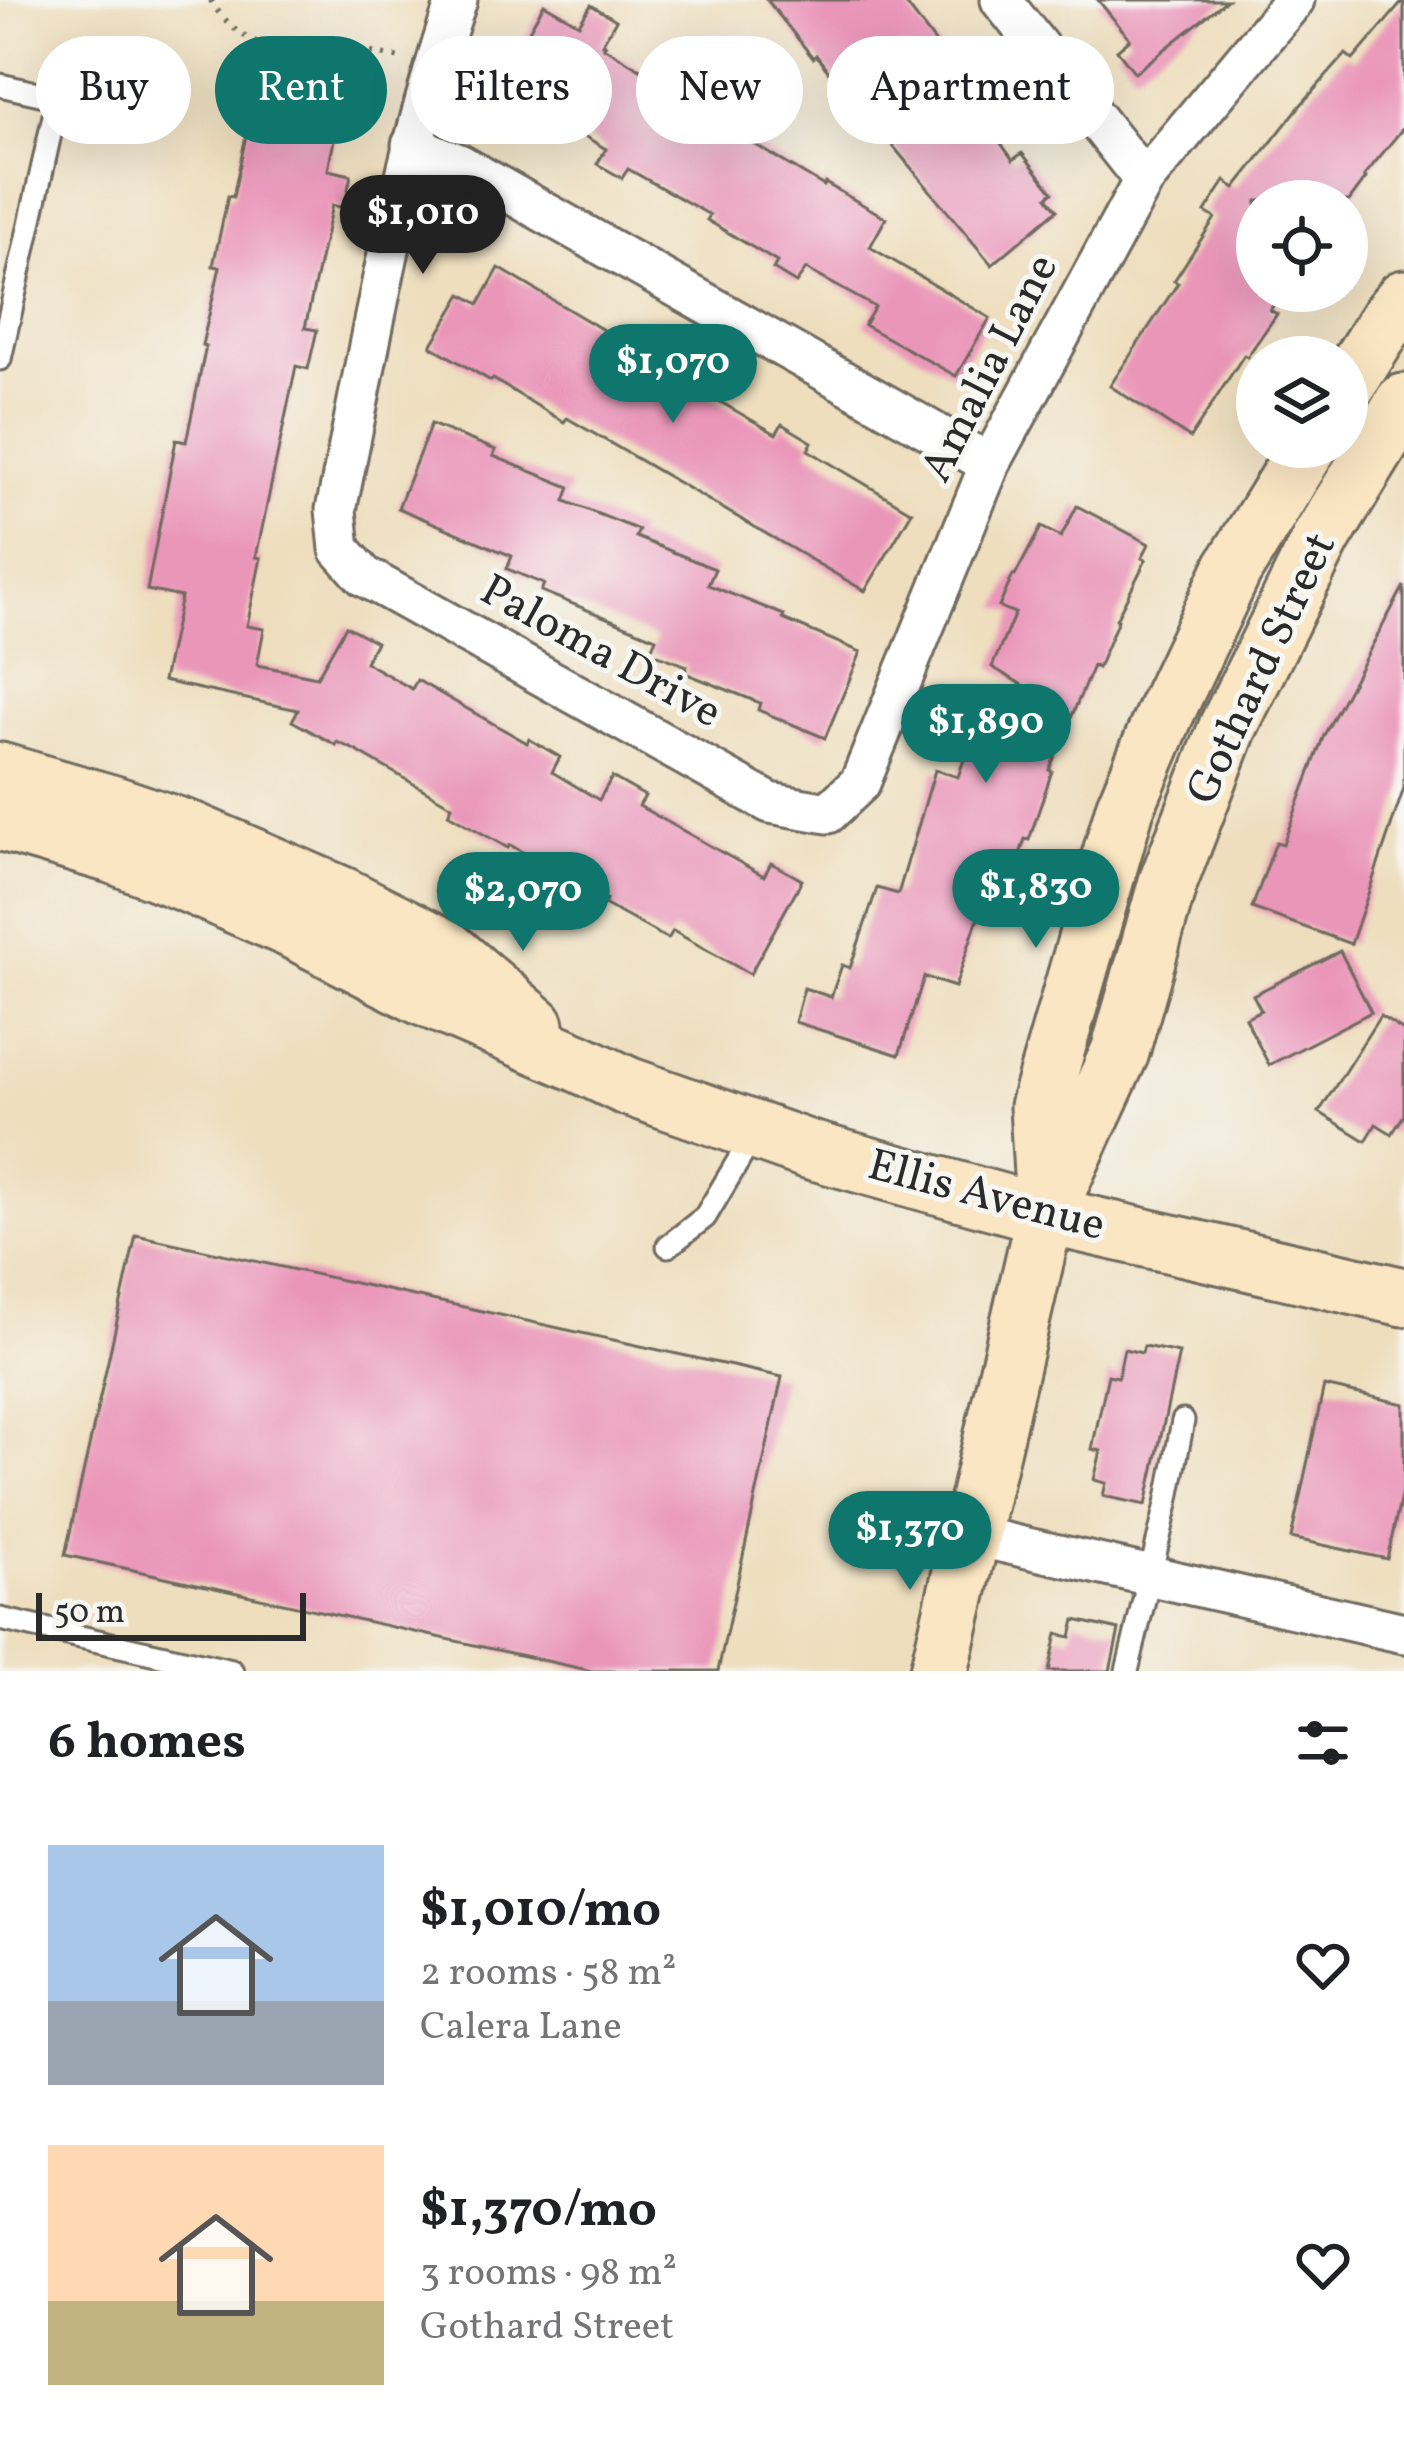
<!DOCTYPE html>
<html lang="en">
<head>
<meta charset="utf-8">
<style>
  :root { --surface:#fff; --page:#f2f2f2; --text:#202124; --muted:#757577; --accent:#0f766e }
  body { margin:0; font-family:Vollkorn,serif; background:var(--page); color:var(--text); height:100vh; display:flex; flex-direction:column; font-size:45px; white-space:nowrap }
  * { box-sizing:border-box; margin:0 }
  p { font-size:39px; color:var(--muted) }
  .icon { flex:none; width:66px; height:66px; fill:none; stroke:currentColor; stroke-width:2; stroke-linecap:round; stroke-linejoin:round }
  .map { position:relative; height:1671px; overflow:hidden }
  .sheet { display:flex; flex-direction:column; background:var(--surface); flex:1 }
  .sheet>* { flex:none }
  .guide { position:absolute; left:36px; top:36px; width:1332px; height:108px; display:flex; gap:24px }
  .tools { position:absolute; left:1236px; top:180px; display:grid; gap:24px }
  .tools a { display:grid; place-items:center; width:132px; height:132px; border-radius:50%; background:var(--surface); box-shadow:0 12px 48px #0002; font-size:60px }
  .scale { position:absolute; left:36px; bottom:30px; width:270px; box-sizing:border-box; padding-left:12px; border:6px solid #2b2b2b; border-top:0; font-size:33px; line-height:42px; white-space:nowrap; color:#2b2b2b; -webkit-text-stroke:9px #f6f6f2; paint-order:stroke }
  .price { position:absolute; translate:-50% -102px; padding:0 27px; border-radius:42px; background:var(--accent); color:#fff; font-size:39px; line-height:78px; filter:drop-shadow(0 3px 6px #0008) }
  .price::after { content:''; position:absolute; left:50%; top:72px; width:36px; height:27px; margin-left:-18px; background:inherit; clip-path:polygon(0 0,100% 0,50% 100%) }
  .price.active { background:#222; color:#fff }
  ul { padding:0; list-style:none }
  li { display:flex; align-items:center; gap:36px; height:300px; padding:0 48px }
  li span { display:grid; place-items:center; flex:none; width:336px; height:240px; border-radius:0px; color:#555 }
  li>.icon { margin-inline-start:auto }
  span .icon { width:144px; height:144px; fill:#fffc; stroke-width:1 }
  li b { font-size:51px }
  h2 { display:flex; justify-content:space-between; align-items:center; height:144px; padding:0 48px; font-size:51px }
  .tag { padding:0 42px; border-radius:54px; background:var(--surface); box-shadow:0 12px 48px #0002; font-size:42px; line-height:108px }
  .tag.active { background:var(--accent); color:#fff }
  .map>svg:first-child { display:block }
  .building { fill:#ea96b9 }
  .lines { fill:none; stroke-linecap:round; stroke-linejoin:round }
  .lane-casing { stroke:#6f6a5e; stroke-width:27 }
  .street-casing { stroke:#6f6a5e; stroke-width:45 }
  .secondary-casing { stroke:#6f6a5e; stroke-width:63 }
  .path { stroke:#6f6a5e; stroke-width:6; stroke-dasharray:3 9; stroke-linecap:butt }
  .lane { stroke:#fff; stroke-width:21 }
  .street { stroke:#fff; stroke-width:39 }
  .secondary { stroke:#fbe6c3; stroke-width:57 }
  .labels { text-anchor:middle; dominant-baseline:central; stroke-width:10; stroke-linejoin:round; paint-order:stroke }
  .street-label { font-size:45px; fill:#2b2b2b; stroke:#f6f6f2 }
</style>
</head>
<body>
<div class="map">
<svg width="1404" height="1671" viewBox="0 0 1404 1671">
  <rect width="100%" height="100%" fill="#f6f6f2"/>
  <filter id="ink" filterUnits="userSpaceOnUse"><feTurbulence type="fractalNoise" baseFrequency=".00833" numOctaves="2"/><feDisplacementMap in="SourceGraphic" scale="24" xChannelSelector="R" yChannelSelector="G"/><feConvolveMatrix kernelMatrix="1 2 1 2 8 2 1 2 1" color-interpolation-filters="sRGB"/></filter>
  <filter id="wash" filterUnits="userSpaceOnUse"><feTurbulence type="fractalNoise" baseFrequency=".004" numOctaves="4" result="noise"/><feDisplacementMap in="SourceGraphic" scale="48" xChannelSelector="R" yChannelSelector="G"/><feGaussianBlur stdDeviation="2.7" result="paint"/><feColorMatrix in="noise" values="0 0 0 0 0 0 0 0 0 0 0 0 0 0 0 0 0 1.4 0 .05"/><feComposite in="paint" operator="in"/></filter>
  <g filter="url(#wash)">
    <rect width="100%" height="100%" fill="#eedebe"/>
    <g id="blocks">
      <g class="building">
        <path d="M 767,0 L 903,0 L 964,80 L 974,72 L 997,100 L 980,114 L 1013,160 L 1022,153 L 1053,192 L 1047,197 L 1057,210 L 992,265 L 873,122 L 869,125 L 816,55 L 813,58 Z"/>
        <path d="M 1098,0 L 1227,0 L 1135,73 L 1117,50 L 1130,39 Z"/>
        <path d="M 1404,0 L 1404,127 L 1364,176 L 1366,178 L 1349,201 L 1257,201 L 1257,291 L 1284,291 L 1270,310 L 1277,314 L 1247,357 L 1244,355 L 1190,438 L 1110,386 L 1178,283 L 1174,281 L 1215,218 L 1205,212 L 1225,181 L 1235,188 L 1299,107 L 1346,54 L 1353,60 Z"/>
        <path d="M 544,4 L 579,24 L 591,5 L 616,20 L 602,44 L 605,45 L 603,47 L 686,96 L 691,87 L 753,122 L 744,138 L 824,186 L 825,183 L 886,218 L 870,247 L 990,318 L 956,376 L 864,325 L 875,307 L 806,269 L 796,283 L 773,269 L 777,262 L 707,220 L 710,215 L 628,169 L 622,178 L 597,164 L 606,149 L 559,121 L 552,133 L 492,97 Z"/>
        <path d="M 250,117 L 335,135 L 328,170 L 351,175 L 344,208 L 332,205 L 305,328 L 317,330 L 308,369 L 296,366 L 256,557 L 261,558 L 247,626 L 264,629 L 257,665 L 317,677 L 346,626 L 376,642 L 365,662 L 412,689 L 417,680 L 527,743 L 529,739 L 560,757 L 552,772 L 599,800 L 612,777 L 645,796 L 639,806 L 764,876 L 771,863 L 802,880 L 750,974 L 673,931 L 668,939 L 604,904 L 606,900 L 510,845 L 508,848 L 448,814 L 452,806 L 355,750 L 337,742 L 336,745 L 292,721 L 298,710 L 163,681 L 181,597 L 147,590 L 176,440 L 186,442 L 206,346 L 202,345 L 220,267 L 213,266 L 228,196 L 233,197 Z"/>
        <path d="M 499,268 L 630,346 L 636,336 L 665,353 L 658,366 L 776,434 L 782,424 L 812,442 L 808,450 L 912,512 L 865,591 L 567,418 L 564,422 L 493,379 L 491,381 L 431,346 L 462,294 L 479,304 Z"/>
        <path d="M 431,424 L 496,450 L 493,456 L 570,487 L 565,501 L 639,530 L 636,537 L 715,569 L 708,585 L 784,615 L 783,619 L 861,652 L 825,738 L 758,710 L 760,703 L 685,673 L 687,666 L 650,652 L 656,638 L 541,591 L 544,584 L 507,569 L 512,556 L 398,508 Z"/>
        <path d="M 1077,506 L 1149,544 L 1142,558 L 1146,560 L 1116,619 L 1118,620 L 1098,668 L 1093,666 L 1049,770 L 1052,771 L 1029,840 L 1025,839 L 1001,913 L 982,906 L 955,987 L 924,977 L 899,1055 L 795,1022 L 804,988 L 831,997 L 842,965 L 850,968 L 877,888 L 898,894 L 935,770 L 958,777 L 983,704 L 1033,725 L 1046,699 L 992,667 L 1015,613 L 999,607 L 1013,575 L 1015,576 L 1041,527 L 1061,537 Z"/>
        <path d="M 1404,586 L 1404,788 L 1351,944 L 1252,908 L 1276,842 L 1283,844 L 1324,735 Z"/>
        <path d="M 1340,951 L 1371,1012 L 1269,1065 L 1245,1018 L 1261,1010 L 1253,995 Z"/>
        <path d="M 1380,1016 L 1404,1031 L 1404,1115 L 1392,1134 L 1376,1124 L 1366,1141 L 1319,1112 Z"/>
        <path d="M 136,1235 L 782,1377 L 718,1671 L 592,1671 L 65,1555 Z"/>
        <path d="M 1144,1346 L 1179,1353 L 1146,1505 L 1103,1496 L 1106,1483 L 1094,1480 L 1101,1451 L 1092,1449 L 1108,1375 L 1118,1377 L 1124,1349 L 1142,1353 Z"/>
        <path d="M 1324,1386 L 1404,1404 L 1404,1483 L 1387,1559 L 1291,1538 Z"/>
        <path d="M 1075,1620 L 1119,1630 L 1110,1671 L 1049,1671 L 1057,1634 L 1071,1637 Z"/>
      </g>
    </g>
  </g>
  <g filter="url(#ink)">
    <use href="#blocks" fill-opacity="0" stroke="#6f6a5e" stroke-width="3"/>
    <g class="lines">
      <g class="lane-casing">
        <g id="lane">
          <path d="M 0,85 L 58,98 L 0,359"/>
          <path d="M 668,1246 L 705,1217 L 756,1131"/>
          <path d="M 0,1619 L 232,1671"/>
          <path d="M 1127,1671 L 1167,1504 L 1183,1421"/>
        </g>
      </g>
      <g class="street-casing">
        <g id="street">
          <path d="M 457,0 C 399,165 372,339 336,510 L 340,549 L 364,576 L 770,803 L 828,813 L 860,783 L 990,464 L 1144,180 L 1294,0"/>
          <path d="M 1001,0 L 1144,180"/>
          <path d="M 412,145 L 459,164 L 990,464"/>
          <path d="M 970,1535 L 1404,1633"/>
        </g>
      </g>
      <g class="secondary-casing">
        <g id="secondary">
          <path d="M 1347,384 L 1390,316 L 1404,299"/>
          <path d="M 0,772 L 114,805 L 191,831 L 342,896 L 445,948 L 535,1025"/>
          <path d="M 0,821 L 115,855 L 189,884 L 292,929 L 422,996 L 579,1063 L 627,1086 L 807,1149 L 1045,1215 L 1404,1297"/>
          <path d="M 1045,1208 L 1039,1107 L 1125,808 L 1166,711 L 1233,569 L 1308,447"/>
          <path d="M 939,1671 L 1045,1215 L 1120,1052 L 1168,882 L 1228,727 L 1322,537 L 1404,403"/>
        </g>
      </g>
      <path class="path" d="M 211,0 C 230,37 276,56 316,55 C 326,54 335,51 344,50 C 363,49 383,55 401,58"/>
      <use href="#lane" class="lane"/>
      <use href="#street" class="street"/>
      <use href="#secondary" class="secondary"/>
    </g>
  </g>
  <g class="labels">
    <g class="street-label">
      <text transform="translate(991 369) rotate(-63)">Amalia Lane</text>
      <text transform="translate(600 653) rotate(29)">Paloma Drive</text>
      <text transform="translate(1263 669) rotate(-65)">Gothard Street</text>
      <text transform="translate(986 1197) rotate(15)">Ellis Avenue</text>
    </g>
  </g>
</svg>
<div class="tools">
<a><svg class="icon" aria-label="locate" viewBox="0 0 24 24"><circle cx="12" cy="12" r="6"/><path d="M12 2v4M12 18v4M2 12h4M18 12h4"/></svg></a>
<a><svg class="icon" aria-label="layers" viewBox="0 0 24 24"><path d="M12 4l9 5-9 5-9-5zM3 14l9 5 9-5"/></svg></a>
</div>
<div class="scale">50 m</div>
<b class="price active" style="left:423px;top:277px">$1,010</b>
<b class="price" style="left:673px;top:426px">$1,070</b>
<b class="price" style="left:986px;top:786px">$1,890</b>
<b class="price" style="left:1036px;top:951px">$1,830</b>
<b class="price" style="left:523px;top:954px">$2,070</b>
<b class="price" style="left:910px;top:1593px">$1,370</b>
<div class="guide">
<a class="tag">Buy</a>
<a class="tag active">Rent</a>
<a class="tag">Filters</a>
<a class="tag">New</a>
<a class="tag">Apartment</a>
</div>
</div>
<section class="sheet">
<h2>6 homes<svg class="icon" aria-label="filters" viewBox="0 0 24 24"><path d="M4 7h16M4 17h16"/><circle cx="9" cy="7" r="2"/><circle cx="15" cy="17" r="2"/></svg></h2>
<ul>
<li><span style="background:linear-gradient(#a9c7e8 65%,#9aa5b1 0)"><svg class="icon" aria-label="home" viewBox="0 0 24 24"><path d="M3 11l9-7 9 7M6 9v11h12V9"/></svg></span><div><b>$1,010/mo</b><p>2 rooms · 58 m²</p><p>Calera Lane</p></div><svg class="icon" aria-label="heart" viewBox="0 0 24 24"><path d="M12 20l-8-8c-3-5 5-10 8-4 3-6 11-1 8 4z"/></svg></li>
<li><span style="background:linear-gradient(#ffd9b3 65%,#c2b280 0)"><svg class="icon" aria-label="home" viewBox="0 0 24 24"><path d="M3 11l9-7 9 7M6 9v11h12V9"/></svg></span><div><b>$1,370/mo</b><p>3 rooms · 98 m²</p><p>Gothard Street</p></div><svg class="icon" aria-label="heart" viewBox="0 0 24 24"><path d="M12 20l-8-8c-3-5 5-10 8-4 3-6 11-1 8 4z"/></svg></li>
</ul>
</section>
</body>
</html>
